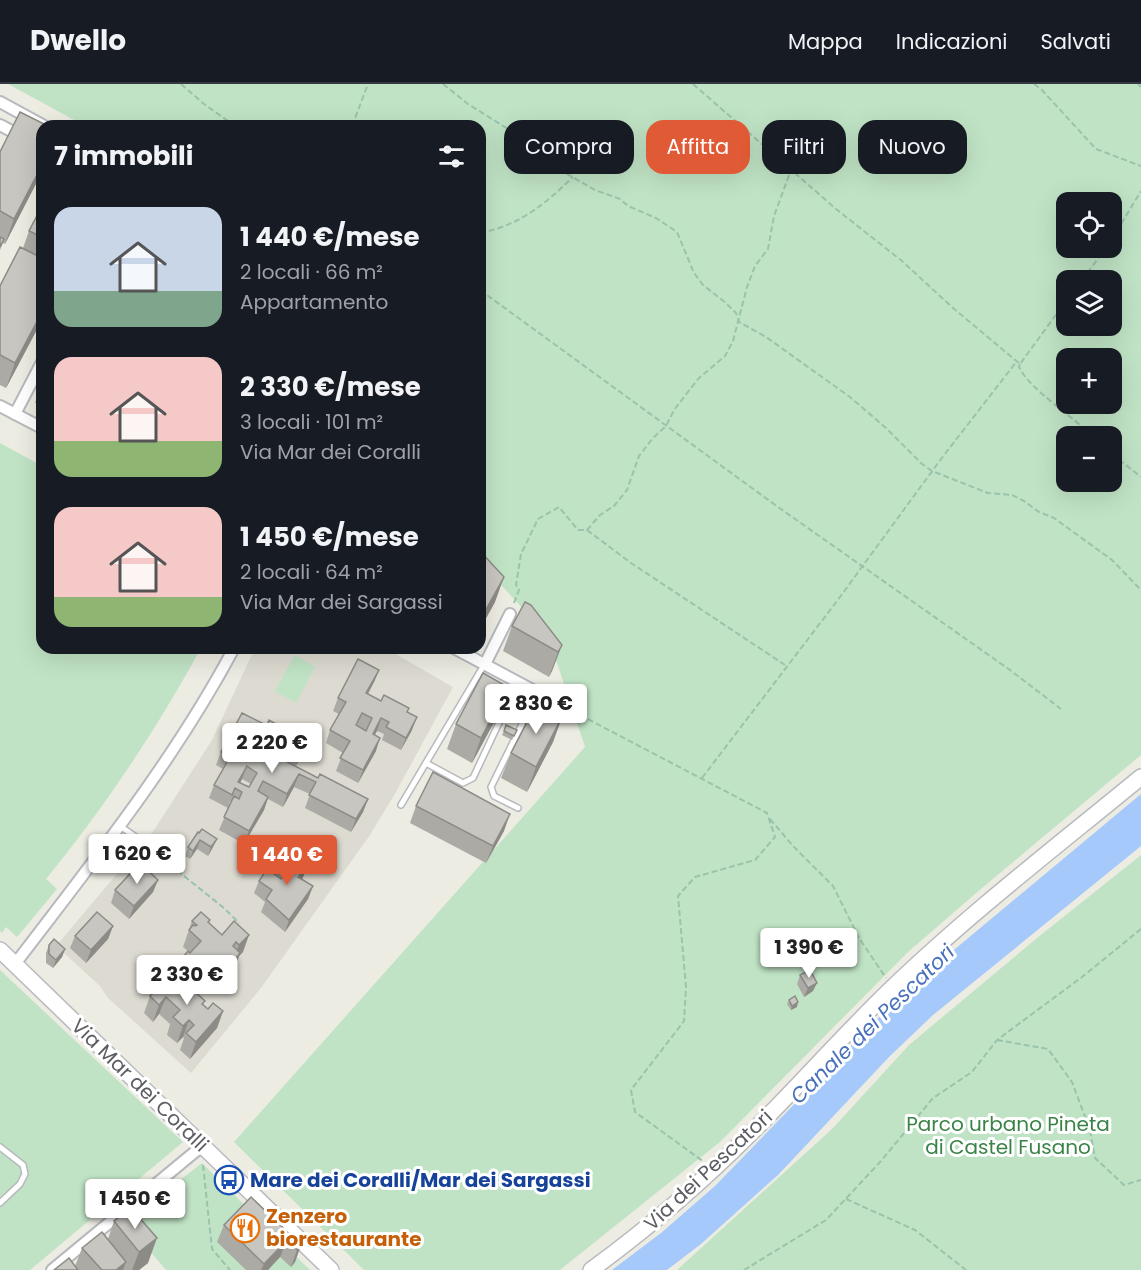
<!DOCTYPE html>
<html lang="it">
<head>
<meta charset="utf-8">
<style>
  :root { --surface:#171b24; --page:#242831; --text:#f1f3f6; --muted:#9ea1a6; --line:#363941; --accent:#e05a35 }
  body { margin:0; font-family:Poppins,sans-serif; background:var(--page); color:var(--text); height:100vh; display:flex; flex-direction:column; font-size:22px; white-space:nowrap }
  * { box-sizing:border-box; margin:0 }
  p { font-size:20px; color:var(--muted) }
  .icon { flex:none; width:33px; height:33px; fill:none; stroke:currentColor; stroke-width:2; stroke-linecap:round; stroke-linejoin:round }
  .map { position:relative; flex:1; overflow:hidden }
  .drawer { position:absolute; left:36px; top:36px; width:450px; height:534px; display:flex; flex-direction:column; background:var(--surface); border-radius:18px; box-shadow:0 6px 24px #0002 }
  .drawer>* { flex:none }
  .top-card { position:absolute; left:504px; top:36px; width:546px; height:54px; display:flex; gap:12px }
  .buttons { position:absolute; left:1056px; top:108px; display:grid; gap:12px }
  .buttons a { display:grid; place-items:center; width:66px; height:66px; border-radius:12px; background:var(--surface); box-shadow:0 6px 24px #0002; font-size:30px }
  .price { position:absolute; translate:-50% -51px; padding:0 14px; border-radius:6px; background:#fff; color:#222; font-size:20px; line-height:39px; filter:drop-shadow(0 2px 3px #0008) }
  .price::after { content:''; position:absolute; left:50%; top:36px; width:18px; height:14px; margin-left:-9px; background:inherit; clip-path:polygon(0 0,100% 0,50% 100%) }
  .price.selected { background:var(--accent); color:#fff }
  ul { padding:0; list-style:none }
  li { display:flex; align-items:center; gap:18px; height:150px; padding:0 18px }
  li span { display:grid; place-items:center; flex:none; width:168px; height:120px; border-radius:18px; color:#555 }
  li>.icon { margin-inline-start:auto }
  span .icon { width:72px; height:72px; fill:#fffc; stroke-width:1 }
  li b { font-size:26px }
  h2 { display:flex; justify-content:space-between; align-items:center; height:72px; padding:0 18px; font-size:26px }
  .chip { padding:0 21px; border-radius:18px; background:var(--surface); box-shadow:0 6px 24px #0002; font-size:21px; line-height:54px }
  .chip.selected { background:var(--accent); color:#fff }
  header { display:flex; align-items:center; gap:36px; box-sizing:border-box; height:84px; padding:0 30px; background:var(--surface); border-bottom:2px solid var(--line) }
  header strong { font-size:28px }
  nav { display:flex; gap:33px; margin-inline-start:auto; font-size:21px }
  .map>svg:first-child { display:block }
  .education { fill:#dddbd1 }
  .green { fill:#c0e3c5; fill-rule:evenodd }
  .water { fill:#a5c9fa }
  .lines { fill:none; stroke-linecap:round; stroke-linejoin:round }
  .lane-casing { stroke:#b8b9be; stroke-width:8 }
  .street-casing { stroke:#b8b9be; stroke-width:14 }
  .secondary-casing { stroke:#b8bac0; stroke-width:18 }
  .path { stroke:#9ac3ab; stroke-width:2; stroke-dasharray:6 3; stroke-linecap:butt }
  .lane { stroke:#fff; stroke-width:5 }
  .street { stroke:#fff; stroke-width:10 }
  .secondary { stroke:#fff; stroke-width:15 }
  .wall { fill:#acaaa5; fill-rule:evenodd }
  .shaded-wall { fill:#8c8b86 }
  .building { fill:#c8c6c0; stroke:#8c8b86; stroke-width:1.5; fill-rule:evenodd }
  .labels { text-anchor:middle; dominant-baseline:central; stroke-width:6; stroke-linejoin:round; paint-order:stroke }
  .street-label { font-size:20px; fill:#5b5d62; stroke:#fff }
  .park-label { font-size:20px; fill:#398347; stroke:#fff }
  .transit-label { font-size:20px; font-weight:bold; fill:#164399; stroke:#fff; text-anchor:start }
  .food-label { font-size:20px; font-weight:bold; fill:#c56008; stroke:#fff; text-anchor:start }
  .water-label { font-size:21px; font-style:italic; fill:#4971bc; stroke:#fff }
</style>
</head>
<body>
<header>
<strong>Dwello</strong>
<nav><a>Mappa</a><a>Indicazioni</a><a>Salvati</a></nav>
</header>
<div class="map">
<svg width="1141" height="1186" viewBox="0 0 1141 1186">
  <rect width="100%" height="100%" fill="#edece2"/>
  <path class="education" d="M 255,564 L 385,564 L 453,603 L 396,708 L 370,751 L 261,904 L 191,989 L 108,914 L 99,901 L 56,862 L 154,746 L 212,656 Z"/>
  <g class="green">
    <path d="M 8,0 L 1141,0 L 1141,671 L 982,804 L 908,868 L 720,1058 L 560,1186 L 364,1186 L 234,1058 L 585,663 L 548,552 L 480,478 L 480,42 L 85,42 ZM 1066,118 L 1112,118 L 1112,164 L 1066,164 ZM 1066,196 L 1112,196 L 1112,242 L 1066,242 ZM 1066,274 L 1112,274 L 1112,320 L 1066,320 ZM 1066,352 L 1112,352 L 1112,398 L 1066,398 Z"/>
    <path d="M 0,359 L 42,382 L 42,564 L 201,564 C 156,646 105,723 46,795 L 57,805 L 17,853 L 6,843 L 2,849 L 0,847 Z"/>
    <path d="M 295,571 L 315,583 L 296,619 L 275,607 Z"/>
    <path d="M 1141,771 L 1141,1186 L 677,1186 L 833,1044 L 909,961 L 1037,854 Z"/>
    <path d="M 0,886 L 183,1058 L 30,1186 L 0,1186 Z"/>
    <path d="M 202,1079 L 310,1186 L 166,1186 L 127,1140 L 167,1106 Z"/>
  </g>
  <path class="water" d="M 1141,710 L 1141,762 L 933,931 L 889,973 L 778,1091 L 701,1160 L 667,1186 L 612,1186 L 661,1149 L 715,1102 L 871,941 L 919,895 Z"/>
  <g class="lines">
    <g class="lane-casing">
      <g id="lane">
        <path d="M 426,679 L 463,699 L 473,694 L 505,626 L 521,622 L 532,605"/>
        <path d="M 401,721 L 484,581"/>
        <path d="M 518,724 L 494,712 L 491,703 L 523,638 L 521,622"/>
        <path d="M 120,742 L 143,758"/>
        <path d="M 0,1063 L 23,1081 L 25,1090 L 20,1100 L 0,1119"/>
      </g>
    </g>
    <g class="street-casing">
      <g id="street">
        <path d="M 0,18 L 44,42"/>
        <path d="M 0,41 L 42,63"/>
        <path d="M 0,322 L 42,344"/>
        <path d="M 15,330 L 42,278"/>
        <path d="M 454,564 L 572,627"/>
        <path d="M 485,580 L 510,530"/>
        <path d="M 15,880 C 92,779 174,677 234,564"/>
        <path d="M 52,1186 L 202,1062"/>
      </g>
    </g>
    <g class="secondary-casing">
      <g id="secondary">
        <path d="M 0,866 L 331,1186"/>
        <path d="M 591,1186 C 647,1145 700,1100 749,1051 C 798,1003 843,951 892,904 C 970,829 1057,762 1141,693"/>
      </g>
    </g>
    <g class="path">
      <path d="M 181,0 L 204,20 L 235,42"/>
      <path d="M 443,0 L 468,20 L 519,52 L 557,84 L 595,106 L 620,115 L 628,122 L 656,134 L 677,148 L 694,189 L 703,201 L 726,219 L 736,229 L 739,238 L 766,253 L 850,313 L 886,344 L 922,380 L 932,387 L 988,409 L 1012,411 L 1024,417 L 1039,428 L 1054,434 L 1112,476 L 1141,506"/>
      <path d="M 693,0 L 836,125 L 902,177 L 953,224 L 1020,280 L 1066,217"/>
      <path d="M 1034,0 L 1041,5 L 1096,65 L 1141,82"/>
      <path d="M 1138,0 L 1141,3"/>
      <path d="M 352,42 L 368,0"/>
      <path d="M 480,149 C 520,141 544,121 573,93"/>
      <path d="M 1112,155 L 1141,107"/>
      <path d="M 1082,196 L 1106,164"/>
      <path d="M 480,206 L 778,423 L 1010,586 L 1061,625"/>
      <path d="M 1020,280 L 1019,283 C 1029,305 1074,333 1092,352"/>
      <path d="M 1112,370 L 1141,393"/>
      <path d="M 587,446 L 631,479 L 785,581"/>
      <path d="M 514,519 L 519,506 L 516,501 L 521,470 L 538,435 L 559,423 L 578,446 L 587,446 L 600,431 L 614,422 L 627,406 L 639,372 L 653,354 L 666,342 L 674,326 L 698,295 L 725,272 L 733,257 L 747,203 L 755,182 L 768,165 L 774,132 L 791,86"/>
      <path d="M 580,631 L 767,729 L 775,753 L 755,776 L 695,793 L 678,812 L 686,903 L 684,937 L 631,1006 L 635,1028 L 704,1078"/>
      <path d="M 702,694 L 837,517 L 941,375 L 1017,277"/>
      <path d="M 770,735 L 793,762 L 833,802 L 859,854 L 886,894"/>
      <path d="M 149,764 L 224,824 L 239,839"/>
      <path d="M 997,956 L 1048,965 L 1072,998 L 1090,1046 L 1095,1074 L 1124,1101 L 1141,1096"/>
      <path d="M 203,1081 L 212,1165 L 230,1186"/>
      <path d="M 846,1115 L 915,1146 L 966,1186"/>
      <path d="M 744,1186 L 826,1136 L 881,1077 L 933,1014 L 972,988 L 997,956 L 1082,893 L 1141,845"/>
    </g>
    <use href="#lane" class="lane"/>
    <use href="#street" class="street"/>
    <use href="#secondary" class="secondary"/>
  </g>
  <g class="wall">
    <path d="M 42,42 L 42,88 L 5,160 L 3,159 L 0,166 L 0,68 Z"/>
    <path d="M 42,122 L 42,236 L 6,304 L 0,301 L 0,202 L 23,164 L 29,147 Z"/>
    <path d="M 42,301 L 42,322 L 35,319 Z"/>
    <path d="M 480,467 L 495,518 L 480,545 Z"/>
    <path d="M 512,542 L 562,561 L 552,587 L 549,593 L 503,567 Z"/>
    <path d="M 379,586 L 374,598 L 368,610 L 381,617 L 408,628 L 412,646 L 401,666 L 382,656 L 384,650 L 377,647 L 374,651 L 376,667 L 358,699 L 336,687 L 343,669 L 326,659 L 330,646 L 339,630 L 333,627 L 338,614 Z"/>
    <path d="M 499,629 L 472,679 L 447,665 L 456,640 Z"/>
    <path d="M 562,633 L 553,658 L 527,708 L 501,694 L 511,669 Z"/>
    <path d="M 263,643 L 302,670 L 296,682 L 260,662 L 257,666 L 318,694 L 368,715 L 363,728 L 351,748 L 305,724 L 310,710 L 294,703 L 283,723 L 268,715 L 264,726 L 244,760 L 219,746 L 231,718 L 230,717 L 228,724 L 209,714 L 214,701 L 223,685 L 216,681 L 221,668 ZM 242,695 L 251,700 L 249,703 L 240,699 Z"/>
    <path d="M 517,646 L 512,656 L 502,651 L 504,647 Z"/>
    <path d="M 416,722 L 504,747 L 486,779 L 410,739 Z"/>
    <path d="M 198,748 L 217,755 L 213,763 L 208,772 L 197,765 L 190,775 L 185,772 L 188,763 Z"/>
    <path d="M 274,778 L 307,783 L 302,795 L 313,802 L 308,815 L 285,848 L 261,828 L 265,818 L 254,809 L 259,797 L 270,787 Z"/>
    <path d="M 158,796 L 153,808 L 129,835 L 111,819 L 115,806 Z"/>
    <path d="M 210,836 L 209,839 L 222,851 L 234,837 L 243,868 L 239,872 L 234,886 L 216,910 L 201,896 L 196,901 L 190,894 L 187,898 L 177,889 L 184,872 L 188,867 L 183,863 L 192,837 Z"/>
    <path d="M 113,842 L 108,855 L 86,879 L 70,864 L 75,852 Z"/>
    <path d="M 49,861 L 65,865 L 62,873 L 53,884 L 46,879 L 46,869 Z"/>
    <path d="M 174,888 L 208,925 L 223,927 L 217,944 L 190,975 L 180,966 L 184,954 L 183,953 L 177,959 L 167,951 L 170,940 L 159,930 L 153,938 L 144,929 L 150,912 Z"/>
    <path d="M 800,891 L 813,907 L 804,913 L 797,900 Z"/>
    <path d="M 789,916 L 797,923 L 791,926 L 787,920 Z"/>
    <path d="M 251,1113 L 301,1161 L 295,1178 L 291,1183 L 280,1173 L 268,1186 L 246,1186 L 217,1158 L 224,1141 Z"/>
    <path d="M 114,1137 L 148,1179 L 139,1186 L 54,1186 L 75,1182 L 82,1164 L 108,1155 Z"/>
  </g>
  <g class="shaded-wall">
    <path d="M 42,81 L 42,88 L 5,160 L 14,135 Z"/>
    <path d="M 42,228 L 42,236 L 6,304 L 15,279 Z"/>
    <path d="M 504,493 L 495,518 L 480,545 L 480,540 L 484,529 Z"/>
    <path d="M 562,561 L 552,587 L 549,593 L 558,568 Z"/>
    <path d="M 379,586 L 374,598 L 361,622 L 366,609 Z"/>
    <path d="M 508,603 L 499,629 L 472,679 L 481,654 Z"/>
    <path d="M 417,633 L 412,646 L 401,666 L 406,654 Z"/>
    <path d="M 562,633 L 553,658 L 527,708 L 536,683 Z"/>
    <path d="M 381,634 L 377,647 L 368,663 L 373,650 Z"/>
    <path d="M 264,649 L 260,662 L 251,678 L 256,666 Z"/>
    <path d="M 380,654 L 376,667 L 358,699 L 363,686 Z"/>
    <path d="M 307,657 L 302,670 L 296,682 L 301,669 Z"/>
    <path d="M 247,682 L 242,695 L 237,705 L 238,698 Z"/>
    <path d="M 299,690 L 294,703 L 283,723 L 287,710 Z"/>
    <path d="M 268,713 L 264,726 L 244,760 L 249,747 Z"/>
    <path d="M 368,715 L 363,728 L 351,748 L 356,735 Z"/>
    <path d="M 510,730 L 504,747 L 486,779 L 493,762 Z"/>
    <path d="M 217,755 L 213,763 L 208,772 L 211,763 Z"/>
    <path d="M 200,756 L 197,765 L 190,775 L 193,767 Z"/>
    <path d="M 307,783 L 302,796 L 298,793 Z"/>
    <path d="M 158,796 L 153,808 L 129,835 L 134,822 Z"/>
    <path d="M 313,802 L 308,815 L 285,848 L 289,836 Z"/>
    <path d="M 113,842 L 108,855 L 86,879 L 91,866 Z"/>
    <path d="M 249,851 L 243,868 L 239,872 L 234,886 L 216,910 L 222,893 L 233,878 L 239,861 Z"/>
    <path d="M 65,865 L 62,873 L 53,884 L 56,876 Z"/>
    <path d="M 196,877 L 190,894 L 187,898 L 193,881 Z"/>
    <path d="M 207,879 L 201,896 L 196,901 L 203,884 Z"/>
    <path d="M 817,899 L 813,907 L 804,913 L 808,904 Z"/>
    <path d="M 166,913 L 159,930 L 153,938 L 159,921 Z"/>
    <path d="M 798,918 L 797,923 L 791,926 L 792,922 Z"/>
    <path d="M 223,927 L 217,944 L 190,975 L 196,958 Z"/>
    <path d="M 189,936 L 183,953 L 177,959 L 183,942 Z"/>
    <path d="M 157,1154 L 148,1179 L 139,1186 L 132,1186 L 139,1168 Z"/>
    <path d="M 287,1156 L 280,1173 L 268,1186 L 261,1186 L 264,1180 Z"/>
    <path d="M 301,1161 L 295,1178 L 291,1183 L 297,1166 Z"/>
    <path d="M 126,1178 L 123,1186 L 116,1186 Z"/>
  </g>
  <g class="building">
    <path d="M 20,28 L 48,42 L 42,42 L 42,81 L 14,135 L 0,127 L 0,68 Z"/>
    <path d="M 42,122 L 42,153 L 29,147 Z"/>
    <path d="M 0,153 L 4,155 L 0,163 Z"/>
    <path d="M 20,163 L 42,174 L 42,228 L 15,279 L 0,271 L 0,202 Z"/>
    <path d="M 480,467 L 504,493 L 484,529 L 480,527 Z"/>
    <path d="M 525,518 L 531,521 L 562,561 L 558,568 L 512,542 Z"/>
    <path d="M 358,575 L 379,586 L 366,609 L 381,617 L 384,611 L 409,624 L 407,628 L 417,633 L 406,654 L 386,643 L 389,638 L 381,634 L 373,650 L 380,654 L 363,686 L 340,674 L 350,657 L 330,646 L 346,618 L 338,614 ZM 362,629 L 372,634 L 366,647 L 356,641 Z"/>
    <path d="M 483,589 L 508,603 L 481,654 L 456,640 Z"/>
    <path d="M 537,619 L 562,633 L 536,683 L 511,669 Z"/>
    <path d="M 242,629 L 264,640 L 262,643 L 266,644 L 269,636 L 307,657 L 301,669 L 264,649 L 256,666 L 267,671 L 268,668 L 318,694 L 320,690 L 368,715 L 356,735 L 309,711 L 316,698 L 299,690 L 287,710 L 263,697 L 258,707 L 268,713 L 249,747 L 224,733 L 234,712 L 239,715 L 242,708 L 235,704 L 232,711 L 214,701 L 230,673 L 221,668 ZM 247,682 L 257,689 L 249,703 L 238,698 Z"/>
    <path d="M 506,641 L 517,646 L 514,652 L 504,647 Z"/>
    <path d="M 433,688 L 510,730 L 493,762 L 416,722 Z"/>
    <path d="M 202,745 L 217,755 L 211,763 L 200,756 L 193,767 L 188,763 L 198,748 L 199,749 Z"/>
    <path d="M 282,767 L 307,783 L 298,793 L 313,802 L 289,836 L 266,815 L 272,806 L 259,797 L 267,785 L 281,795 L 287,786 L 274,778 Z"/>
    <path d="M 140,779 L 158,796 L 134,822 L 115,806 Z"/>
    <path d="M 97,828 L 113,842 L 91,866 L 75,852 Z"/>
    <path d="M 201,828 L 210,836 L 208,838 L 222,851 L 234,837 L 249,851 L 239,861 L 236,858 L 233,862 L 240,869 L 222,893 L 207,879 L 203,884 L 196,877 L 193,881 L 184,872 L 188,867 L 190,869 L 201,857 L 189,846 L 193,841 L 195,842 L 197,841 L 192,837 Z"/>
    <path d="M 54,855 L 65,865 L 56,876 L 49,870 L 49,861 Z"/>
    <path d="M 810,886 L 817,899 L 808,904 L 800,891 Z"/>
    <path d="M 174,888 L 205,917 L 202,920 L 208,925 L 213,919 L 223,927 L 196,958 L 186,949 L 194,941 L 189,936 L 183,942 L 173,933 L 180,926 L 166,913 L 159,921 L 150,912 Z"/>
    <path d="M 795,912 L 798,918 L 792,922 L 789,916 Z"/>
    <path d="M 251,1113 L 301,1161 L 297,1166 L 287,1156 L 264,1180 L 224,1141 Z"/>
    <path d="M 131,1124 L 157,1154 L 139,1168 L 114,1137 Z"/>
    <path d="M 102,1148 L 126,1178 L 116,1186 L 102,1186 L 82,1164 Z"/>
    <path d="M 69,1174 L 78,1186 L 54,1186 Z"/>
  </g>
  <defs>
    <g id="bus-ring" transform="scale(1.5)"><circle r="9.5" fill="#fff" stroke="#1a4fb4" stroke-width="1.5"/><path d="M-5-6H5V4H4V6H2V4H-2V6H-4V4H-5ZM-3.5-4V0h7V-4ZM-3.5 1.2v1.5H-2V1.2ZM2 1.2v1.5H3.5V1.2Z" fill="#1a4fb4"/></g>
    <g id="restaurant-ring" transform="scale(1.5)"><circle r="9.5" fill="#fff" stroke="#e8710a" stroke-width="1.5"/><path d="M-5-6h1v4h1v-4h1v4h1v-4h1v5L-1.5 .5V6h-2V.5L-5-1ZM5-6V6H3V1.5H1.5Q1.5-4 5-6Z" fill="#e8710a"/></g>
  </defs>
  <g fill-rule="evenodd">
    <use href="#bus-ring" x="229" y="1096"/>
    <use href="#restaurant-ring" x="245" y="1144"/>
  </g>
  <g class="labels">
    <g class="street-label">
      <text transform="translate(140 1001) rotate(44)">Via Mar dei Coralli</text>
      <text transform="translate(708 1086) rotate(-43)">Via dei Pescatori</text>
    </g>
    <g class="park-label">
      <text x="1008" y="1040">Parco urbano Pineta<tspan x="1008" dy="23">di Castel Fusano</tspan></text>
    </g>
    <g class="transit-label">
      <text x="250" y="1096">Mare dei Coralli/Mar dei Sargassi</text>
    </g>
    <g class="food-label">
      <text x="266" y="1132">Zenzero<tspan x="266" dy="23">biorestaurante</tspan></text>
    </g>
    <g class="water-label">
      <text transform="translate(872 940) rotate(-44)">Canale dei Pescatori</text>
    </g>
  </g>
</svg>
<div class="buttons">
<a><svg class="icon" aria-label="locate" viewBox="0 0 24 24"><circle cx="12" cy="12" r="6"/><path d="M12 2v4M12 18v4M2 12h4M18 12h4"/></svg></a>
<a><svg class="icon" aria-label="layers" viewBox="0 0 24 24"><path d="M12 4l9 5-9 5-9-5zM3 14l9 5 9-5"/></svg></a>
<a>+</a>
<a>−</a>
</div>
<b class="price" style="left:536px;top:651px">2 830 €</b>
<b class="price" style="left:272px;top:690px">2 220 €</b>
<b class="price" style="left:137px;top:801px">1 620 €</b>
<b class="price selected" style="left:287px;top:802px">1 440 €</b>
<b class="price" style="left:809px;top:895px">1 390 €</b>
<b class="price" style="left:187px;top:922px">2 330 €</b>
<b class="price" style="left:135px;top:1146px">1 450 €</b>
<div class="top-card">
<a class="chip">Compra</a>
<a class="chip selected">Affitta</a>
<a class="chip">Filtri</a>
<a class="chip">Nuovo</a>
</div>
<section class="drawer">
<h2>7 immobili<svg class="icon" aria-label="filters" viewBox="0 0 24 24"><path d="M4 7h16M4 17h16"/><circle cx="9" cy="7" r="2"/><circle cx="15" cy="17" r="2"/></svg></h2>
<ul>
<li><span style="background:linear-gradient(#c9d6e8 70%,#7fa58c 0)"><svg class="icon" aria-label="home" viewBox="0 0 24 24"><path d="M3 11l9-7 9 7M6 9v11h12V9"/></svg></span><div><b>1 440 €/mese</b><p>2 locali · 66 m²</p><p>Appartamento</p></div></li>
<li><span style="background:linear-gradient(#f6c9c9 70%,#8fb573 0)"><svg class="icon" aria-label="home" viewBox="0 0 24 24"><path d="M3 11l9-7 9 7M6 9v11h12V9"/></svg></span><div><b>2 330 €/mese</b><p>3 locali · 101 m²</p><p>Via Mar dei Coralli</p></div></li>
<li><span style="background:linear-gradient(#f6c9c9 75%,#8fb573 0)"><svg class="icon" aria-label="home" viewBox="0 0 24 24"><path d="M3 11l9-7 9 7M6 9v11h12V9"/></svg></span><div><b>1 450 €/mese</b><p>2 locali · 64 m²</p><p>Via Mar dei Sargassi</p></div></li>
</ul>
</section>
</div>
</body>
</html>
